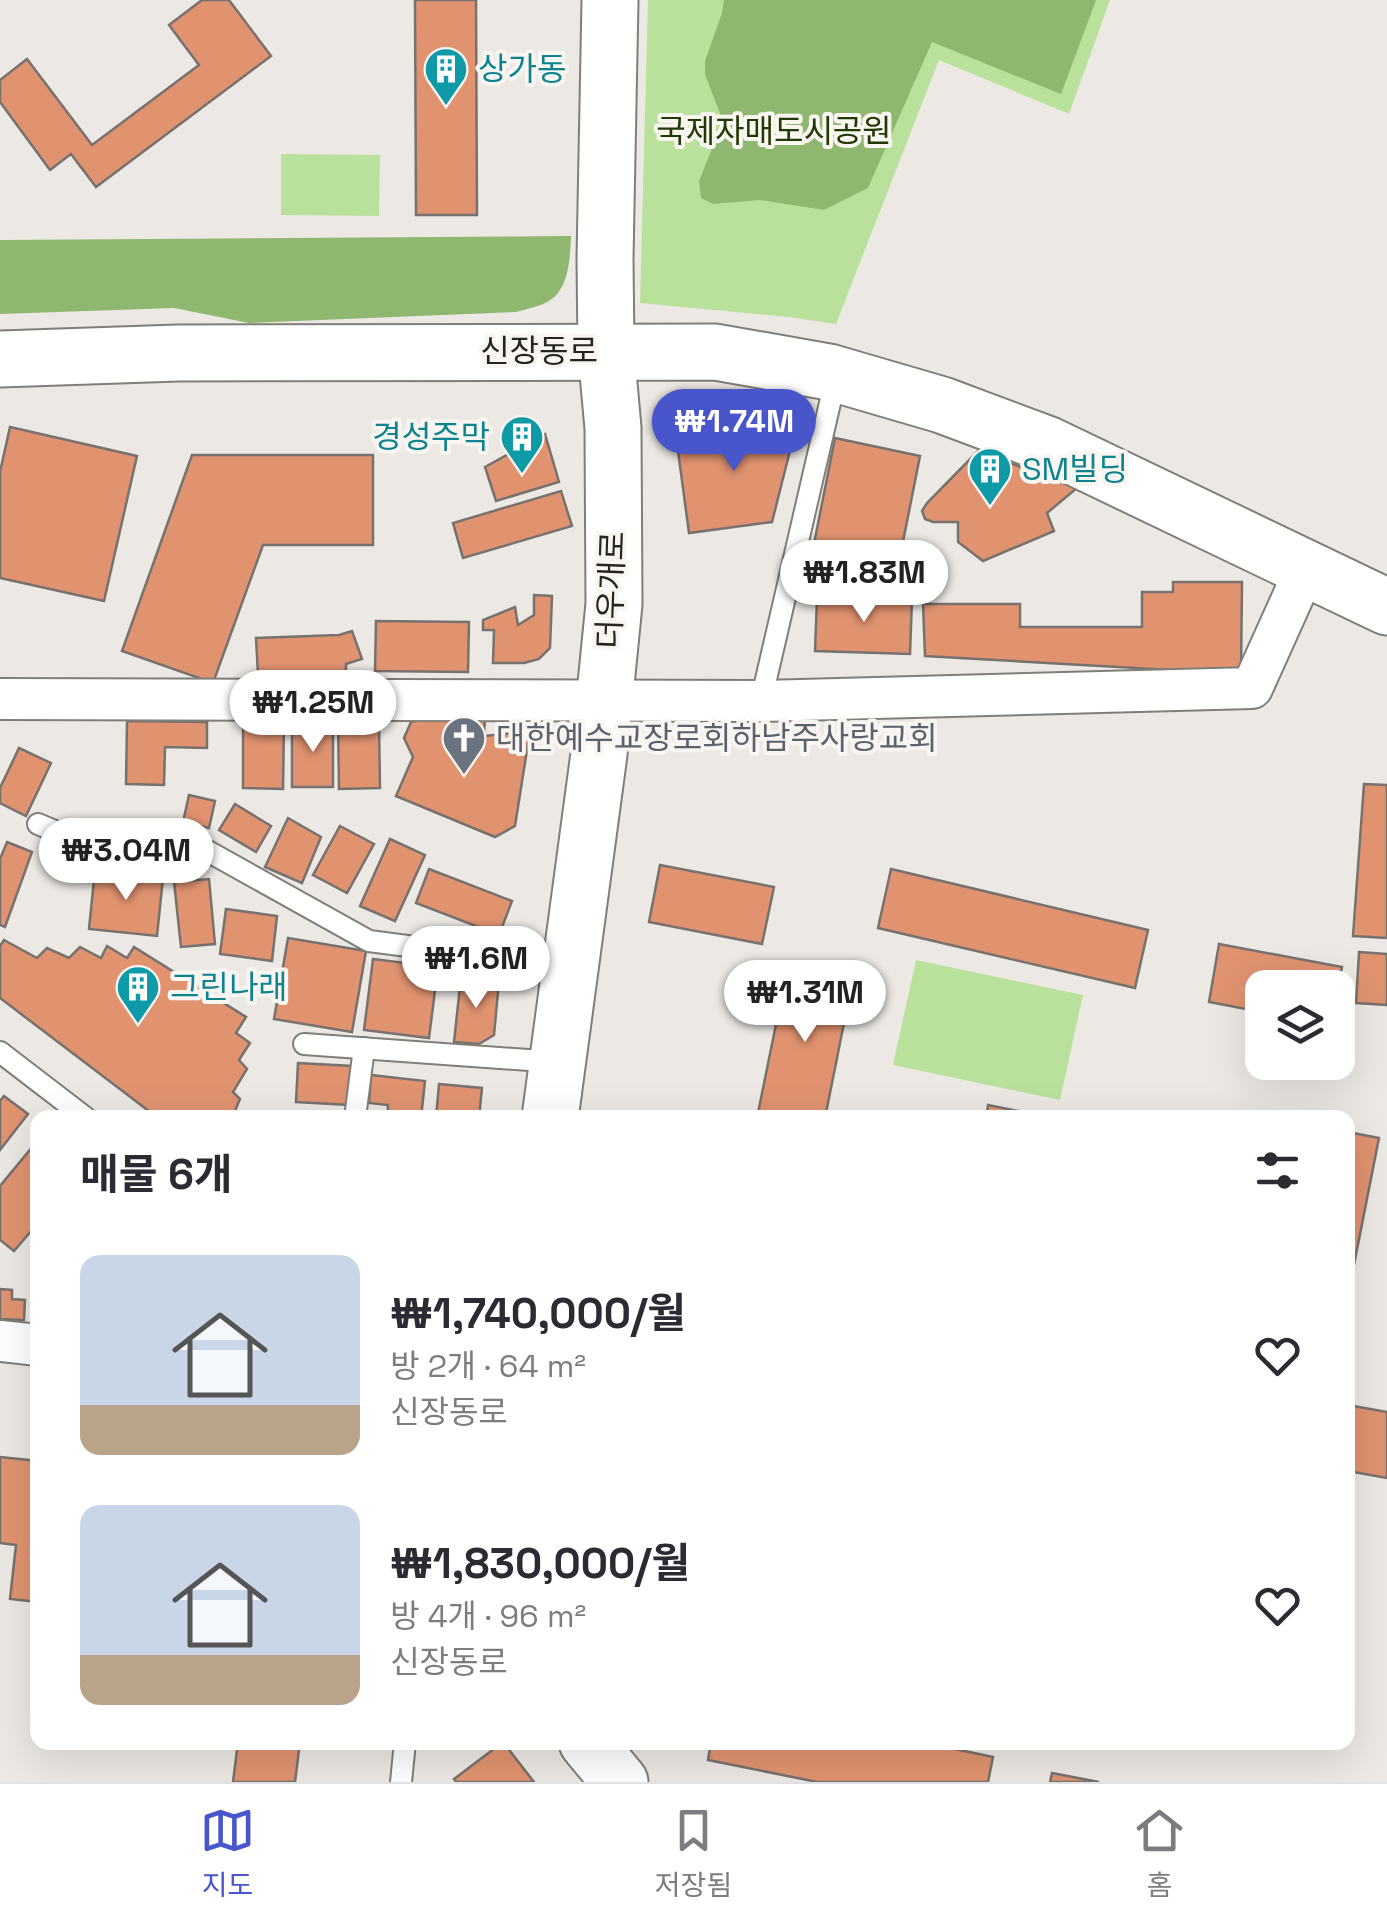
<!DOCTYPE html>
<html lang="ko">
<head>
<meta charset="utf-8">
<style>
  :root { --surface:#fff; --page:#f2f2f3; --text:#2b2b33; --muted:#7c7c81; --line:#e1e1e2; --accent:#4956cb }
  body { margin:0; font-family:"Space Grotesk","Noto Sans KR",sans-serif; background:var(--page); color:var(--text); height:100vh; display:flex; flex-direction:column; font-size:38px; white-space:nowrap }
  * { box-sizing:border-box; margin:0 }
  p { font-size:32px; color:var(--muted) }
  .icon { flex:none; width:55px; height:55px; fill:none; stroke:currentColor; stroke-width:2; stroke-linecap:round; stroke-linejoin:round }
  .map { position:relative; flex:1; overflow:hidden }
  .panel { position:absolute; left:30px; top:1110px; width:1325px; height:640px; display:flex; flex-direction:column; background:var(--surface); border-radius:20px; box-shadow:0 10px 40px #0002 }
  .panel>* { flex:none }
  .tools { position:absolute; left:1245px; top:970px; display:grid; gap:20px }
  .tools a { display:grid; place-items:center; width:110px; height:110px; border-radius:20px; background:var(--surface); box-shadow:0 10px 40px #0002; font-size:50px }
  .price { position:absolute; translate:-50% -85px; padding:0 22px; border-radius:35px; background:#fff; color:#222; font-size:32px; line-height:65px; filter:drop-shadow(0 2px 5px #0008) }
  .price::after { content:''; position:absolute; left:50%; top:60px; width:30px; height:22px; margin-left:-15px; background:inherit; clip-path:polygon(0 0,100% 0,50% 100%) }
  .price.on { background:var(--accent); color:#fff }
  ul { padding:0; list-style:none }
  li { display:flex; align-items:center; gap:30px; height:250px; padding:0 50px }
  li span { display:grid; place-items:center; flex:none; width:280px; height:200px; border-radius:20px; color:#555 }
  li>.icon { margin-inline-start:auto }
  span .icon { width:120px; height:120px; fill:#fffc; stroke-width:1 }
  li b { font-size:42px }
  h2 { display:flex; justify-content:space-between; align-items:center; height:120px; padding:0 50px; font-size:42px }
  .menu { display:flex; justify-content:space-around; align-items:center; height:140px; border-top:2px solid var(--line); background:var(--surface); font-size:28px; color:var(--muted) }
  .menu a { display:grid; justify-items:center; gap:5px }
  .menu .on { color:var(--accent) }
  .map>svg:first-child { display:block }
  .green { fill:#bae19b }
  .forest { fill:#90b76f }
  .building { fill:#e19370; stroke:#77716f; stroke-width:2.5 }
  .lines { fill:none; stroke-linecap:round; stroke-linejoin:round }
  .lane-casing { stroke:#807e79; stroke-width:24 }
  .street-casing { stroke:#807e79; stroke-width:44 }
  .secondary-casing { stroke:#807e79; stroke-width:59 }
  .lane { stroke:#fff; stroke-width:20 }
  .street { stroke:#fff; stroke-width:40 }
  .secondary { stroke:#fff; stroke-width:55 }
  .labels { text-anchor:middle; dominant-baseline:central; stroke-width:8; stroke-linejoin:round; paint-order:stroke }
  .culture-label { font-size:32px; fill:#0d838f; stroke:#f9f6f1; text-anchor:start }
  .park-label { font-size:32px; fill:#213904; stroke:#f9f6f1 }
  .street-label { font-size:32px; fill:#262523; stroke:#f9f6f1 }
  .worship-label { font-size:32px; fill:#5b616d; stroke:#f9f6f1; text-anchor:start }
</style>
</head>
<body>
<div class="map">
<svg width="1387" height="1782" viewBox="0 0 1387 1782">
  <rect width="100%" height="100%" fill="#ece9e4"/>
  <g class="green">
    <path d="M 648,0 L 1110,0 L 1069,114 L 939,60 L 836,324 L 789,317 L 640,303 Z"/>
    <path d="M 281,154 L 380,155 L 379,216 L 281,215 Z"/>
    <path d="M 916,960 L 1083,995 L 1060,1100 L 893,1065 Z"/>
  </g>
  <g class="forest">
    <path d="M 724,0 L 1096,0 L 1061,94 L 932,42 L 868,188 L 824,210 L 760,200 L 713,204 L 701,198 L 699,181 L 719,131 L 720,113 L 705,75 L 705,61 L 722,13 Z"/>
    <path d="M 571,236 C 570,259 569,291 547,302 C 538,307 526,309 516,312 L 249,323 L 174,308 L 0,314 L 0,240 Z"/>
  </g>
  <g class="building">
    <path d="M 202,0 L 229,0 L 271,56 L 96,187 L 71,154 L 50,170 L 0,102 L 0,80 L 27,59 L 92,145 L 199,65 L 169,25 Z"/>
    <path d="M 415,0 L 476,0 L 477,215 L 416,215 Z"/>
    <path d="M 798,419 L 772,522 L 689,533 L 676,436 Z"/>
    <path d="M 10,427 L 137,456 L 104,601 L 0,578 L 0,472 Z"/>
    <path d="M 545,434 L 559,482 L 496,501 L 485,467 Z"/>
    <path d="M 835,438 L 920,456 L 893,592 L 808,574 Z"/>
    <path d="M 978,451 L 1077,488 L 1047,513 L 1054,531 L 983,561 L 958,542 L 958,522 L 933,522 L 925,519 L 922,511 L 927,503 Z"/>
    <path d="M 192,455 L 373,455 L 373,545 L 263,545 L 213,683 L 122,651 Z"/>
    <path d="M 561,491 L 572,526 L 463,558 L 453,523 Z"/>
    <path d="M 1173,582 L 1242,582 L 1241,674 L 925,656 L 923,604 L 1020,604 L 1020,627 L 1142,627 L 1142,592 L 1173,592 Z"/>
    <path d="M 534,595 L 552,596 L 550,648 L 539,659 L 524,663 L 493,663 L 494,630 L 483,630 L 483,620 L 515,607 L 518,625 L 534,615 Z"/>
    <path d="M 817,597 L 912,599 L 910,654 L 815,651 Z"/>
    <path d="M 376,621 L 469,622 L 468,672 L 375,671 Z"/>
    <path d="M 352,631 L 362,659 L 346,664 L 346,672 L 258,675 L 256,638 L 339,635 Z"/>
    <path d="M 435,716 L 485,716 L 484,736 L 530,731 L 515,826 L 495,837 L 396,796 L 413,757 L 404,738 L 411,722 Z"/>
    <path d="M 379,720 L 380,788 L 339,789 L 338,721 Z"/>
    <path d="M 127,721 L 207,722 L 207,748 L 165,747 L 164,785 L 126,784 Z"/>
    <path d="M 243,722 L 284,723 L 283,789 L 243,788 Z"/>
    <rect x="292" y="723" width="41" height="64"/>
    <path d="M 19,748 L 51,763 L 26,816 L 0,803 L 0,788 Z"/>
    <path d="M 1364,784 L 1387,785 L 1387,938 L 1353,936 Z"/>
    <path d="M 189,795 L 215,801 L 209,828 L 183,822 Z"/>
    <path d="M 235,804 L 271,826 L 256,852 L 219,830 Z"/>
    <path d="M 288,818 L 321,837 L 302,883 L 265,867 Z"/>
    <path d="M 340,826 L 374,844 L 347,893 L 313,875 Z"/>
    <path d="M 390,839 L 425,855 L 395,921 L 360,906 Z"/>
    <path d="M 7,842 L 32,852 L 5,927 L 0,925 L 0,859 Z"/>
    <path d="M 660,865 L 774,887 L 762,944 L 649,922 Z"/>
    <path d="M 429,869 L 512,901 L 499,935 L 416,903 Z"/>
    <path d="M 891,869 L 1148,930 L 1135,988 L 878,928 Z"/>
    <path d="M 95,870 L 163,878 L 157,936 L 89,929 Z"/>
    <path d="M 209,879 L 215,944 L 181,947 L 174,882 Z"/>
    <path d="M 226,909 L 277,916 L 272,961 L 220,954 Z"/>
    <path d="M 288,938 L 366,951 L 352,1032 L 274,1019 Z"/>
    <path d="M 4,940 L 37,958 L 47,948 L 69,958 L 80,947 L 101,958 L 107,946 L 127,958 L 134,947 L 246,1017 L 236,1033 L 250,1043 L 239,1060 L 247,1069 L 233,1092 L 240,1099 L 232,1118 L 158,1118 L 0,998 L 0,946 Z"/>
    <path d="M 1219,944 L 1342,967 L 1338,990 L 1338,988 L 1262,988 L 1262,1012 L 1209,1002 Z"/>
    <path d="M 1359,952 L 1387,954 L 1387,1005 L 1356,1003 Z"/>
    <path d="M 373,959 L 438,967 L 429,1038 L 364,1030 Z"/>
    <path d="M 788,965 L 853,978 L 825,1118 L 757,1118 Z"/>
    <path d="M 461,977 L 499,981 L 494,1035 L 479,1044 L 454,1042 Z"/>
    <path d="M 298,1063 L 352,1066 L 349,1105 L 296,1102 Z"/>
    <path d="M 371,1075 L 425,1081 L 421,1118 L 387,1118 L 388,1105 L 369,1103 Z"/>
    <path d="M 439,1084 L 482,1088 L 479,1118 L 436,1118 Z"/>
    <path d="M 4,1096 L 28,1114 L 0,1150 L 0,1101 Z"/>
    <path d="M 988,1105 L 1054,1118 L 986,1118 Z"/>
    <path d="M 1348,1132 L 1379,1138 L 1348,1295 Z"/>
    <path d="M 38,1140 L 38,1223 L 14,1251 L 0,1240 L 0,1186 Z"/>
    <path d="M 0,1289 L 12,1290 L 12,1299 L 25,1300 L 24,1320 L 0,1319 Z"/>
    <path d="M 1348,1405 L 1387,1412 L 1387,1478 L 1348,1471 Z"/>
    <path d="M 0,1457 L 38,1461 L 38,1602 L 10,1599 L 16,1545 L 0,1543 Z"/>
    <path d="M 238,1742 L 300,1742 L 295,1782 L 233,1782 Z"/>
    <path d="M 503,1742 L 534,1782 L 456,1782 L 454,1779 Z"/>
    <path d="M 711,1742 L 922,1742 L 993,1757 L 988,1782 L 817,1782 L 708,1760 Z"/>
    <path d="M 1052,1773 L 1099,1782 L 1050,1782 Z"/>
  </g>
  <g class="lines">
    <g class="lane-casing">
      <g id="lane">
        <path d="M 761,701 L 836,377"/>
        <path d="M 38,824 L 100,850 L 186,839 L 369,941 L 569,967"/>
        <path d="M 304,1044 L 556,1062"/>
        <path d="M 0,1052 L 86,1118"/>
        <path d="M 355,1118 L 364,1048"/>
        <path d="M 401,1782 L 405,1742"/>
      </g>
    </g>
    <g class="street-casing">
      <g id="street">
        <path d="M 0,699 L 761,701 L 1252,688 L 1306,568"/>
        <path d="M 0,1341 L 38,1345"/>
      </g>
    </g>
    <g class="secondary-casing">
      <g id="secondary">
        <path d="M 0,359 L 178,353 L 715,352 L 829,372 L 942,405 L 1049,445 L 1387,607"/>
        <path d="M 550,1118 L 599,754 L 614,604 L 613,428 L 606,351 L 605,259 L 610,0"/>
        <path d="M 587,1742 L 620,1782"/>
      </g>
    </g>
    <use href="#lane" class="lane"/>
    <use href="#street" class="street"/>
    <use href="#secondary" class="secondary"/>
  </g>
  <defs>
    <g id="building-pin" transform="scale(2.25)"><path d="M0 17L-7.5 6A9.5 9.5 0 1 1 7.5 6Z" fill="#0f9aa8" stroke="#f9f6f1"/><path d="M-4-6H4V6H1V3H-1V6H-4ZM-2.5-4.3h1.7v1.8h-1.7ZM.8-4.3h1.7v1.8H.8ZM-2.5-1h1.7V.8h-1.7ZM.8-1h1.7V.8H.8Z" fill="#fff"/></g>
    <g id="church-pin" transform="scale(2.25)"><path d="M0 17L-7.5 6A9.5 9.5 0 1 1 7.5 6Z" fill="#6b7280" stroke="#f9f6f1"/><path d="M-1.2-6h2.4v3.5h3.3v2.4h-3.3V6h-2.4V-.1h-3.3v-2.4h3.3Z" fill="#fff"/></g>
  </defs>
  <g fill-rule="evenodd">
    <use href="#building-pin" x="446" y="69"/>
    <use href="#building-pin" x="522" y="437"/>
    <use href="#building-pin" x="990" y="469"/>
    <use href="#church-pin" x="464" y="738"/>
    <use href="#building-pin" x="138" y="987"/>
  </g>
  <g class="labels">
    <g class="culture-label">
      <text x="478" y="69">상가동</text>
      <text x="490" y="437" text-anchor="end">경성주막</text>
      <text x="1022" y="469">SM빌딩</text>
      <text x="170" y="987">그린나래</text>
    </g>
    <g class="park-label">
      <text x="774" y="131">국제자매도시공원</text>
    </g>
    <g class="street-label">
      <text x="539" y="351">신장동로</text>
      <text transform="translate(611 590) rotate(-88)">더우개로</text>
    </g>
    <g class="worship-label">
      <text x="496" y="738">대한예수교장로회하남주사랑교회</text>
    </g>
  </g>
</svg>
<div class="tools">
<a><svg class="icon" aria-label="layers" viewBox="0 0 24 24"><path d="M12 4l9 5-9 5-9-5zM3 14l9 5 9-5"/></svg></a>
</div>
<b class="price on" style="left:734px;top:474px">₩1.74M</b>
<b class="price" style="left:864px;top:625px">₩1.83M</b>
<b class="price" style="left:313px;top:755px">₩1.25M</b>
<b class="price" style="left:126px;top:903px">₩3.04M</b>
<b class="price" style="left:476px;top:1011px">₩1.6M</b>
<b class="price" style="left:805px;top:1045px">₩1.31M</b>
<section class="panel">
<h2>매물 6개<svg class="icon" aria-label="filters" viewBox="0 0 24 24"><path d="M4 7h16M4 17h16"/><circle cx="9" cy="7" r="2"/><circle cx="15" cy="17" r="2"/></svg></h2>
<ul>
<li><span style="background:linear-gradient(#c9d6e8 75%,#b9a48a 0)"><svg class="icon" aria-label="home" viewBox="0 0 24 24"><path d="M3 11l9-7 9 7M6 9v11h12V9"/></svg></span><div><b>₩1,740,000/월</b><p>방 2개 · 64 m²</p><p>신장동로</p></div><svg class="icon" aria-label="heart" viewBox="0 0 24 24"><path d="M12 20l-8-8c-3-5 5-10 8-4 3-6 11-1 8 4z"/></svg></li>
<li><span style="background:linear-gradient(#c9d6e8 75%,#b9a48a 0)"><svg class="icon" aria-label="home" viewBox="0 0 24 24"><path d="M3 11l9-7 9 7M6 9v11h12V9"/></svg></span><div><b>₩1,830,000/월</b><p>방 4개 · 96 m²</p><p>신장동로</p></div><svg class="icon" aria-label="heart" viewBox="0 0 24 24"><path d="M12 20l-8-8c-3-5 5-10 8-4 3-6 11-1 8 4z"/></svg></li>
</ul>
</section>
</div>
<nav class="menu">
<a class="on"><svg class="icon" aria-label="map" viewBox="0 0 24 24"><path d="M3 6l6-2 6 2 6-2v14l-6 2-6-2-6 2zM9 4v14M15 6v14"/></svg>지도</a>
<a><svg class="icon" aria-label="saved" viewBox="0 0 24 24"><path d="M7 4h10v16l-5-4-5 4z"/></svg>저장됨</a>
<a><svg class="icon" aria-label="home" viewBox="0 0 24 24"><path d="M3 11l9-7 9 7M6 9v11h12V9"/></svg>홈</a>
</nav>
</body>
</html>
